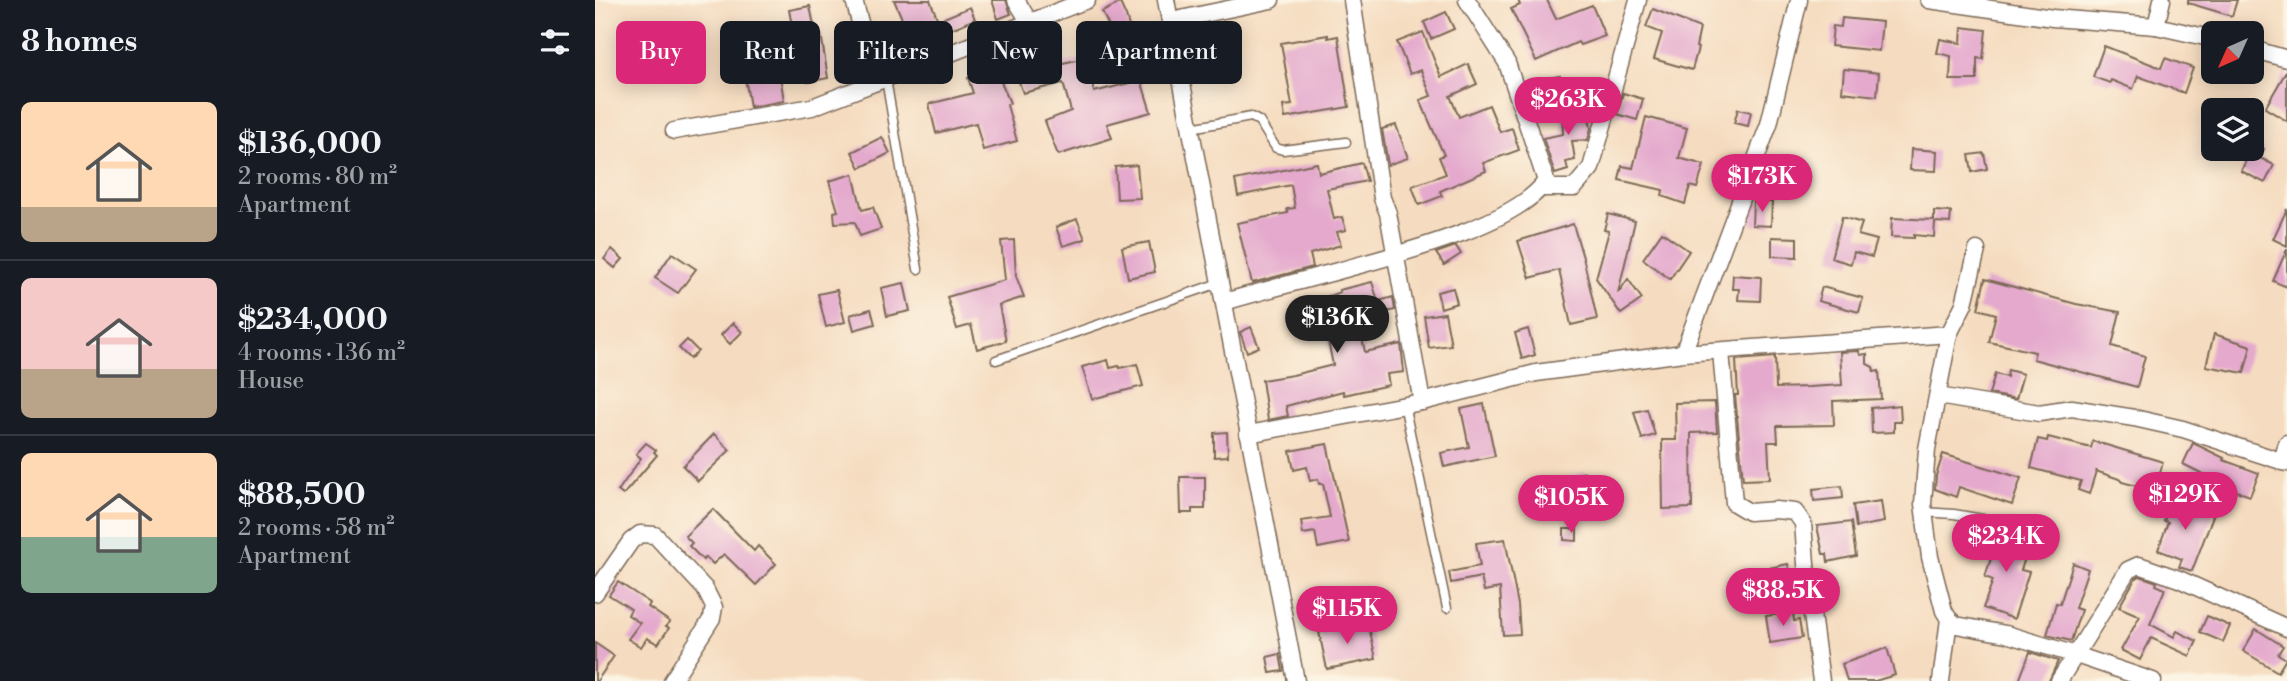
<!DOCTYPE html>
<html lang="en">
<head>
<meta charset="utf-8">
<style>
  :root { --surface:#171b24; --page:#20242c; --text:#f1f3f6; --muted:#9ea1a6; --line:#363941; --accent:#db2777 }
  body { margin:0; font-family:"Libre Bodoni",serif; background:var(--page); color:var(--text); height:100vh; display:flex; flex-direction:column; font-size:26px; white-space:nowrap }
  * { box-sizing:border-box; margin:0 }
  p { font-size:23px; color:var(--muted) }
  .icon { flex:none; width:38px; height:38px; fill:none; stroke:currentColor; stroke-width:2; stroke-linecap:round; stroke-linejoin:round }
  .map { position:relative; flex:1; overflow:hidden }
  .details { display:flex; flex-direction:column; background:var(--surface); width:595px }
  .details>* { flex:none }
  .banner { position:absolute; left:21px; top:21px; width:665px; height:63px; display:flex; gap:14px }
  .needle { width:46px; rotate:225deg }
  .controls { position:absolute; left:1606px; top:21px; display:grid; gap:14px }
  .controls a { display:grid; place-items:center; width:63px; height:63px; border-radius:10px; background:var(--surface); box-shadow:0 4px 18px #0003; font-size:35px }
  .price { position:absolute; translate:-50% -60px; padding:0 16px; border-radius:24px; background:var(--accent); color:#fff; font-size:23px; line-height:46px; filter:drop-shadow(0 2px 4px #0008) }
  .price::after { content:''; position:absolute; left:50%; top:42px; width:21px; height:16px; margin-left:-10px; background:inherit; clip-path:polygon(0 0,100% 0,50% 100%) }
  .price.active { background:#222; color:#fff }
  ul { padding:0; list-style:none }
  li { display:flex; align-items:center; gap:21px; height:175px; padding:0 21px }
  li+li { border-top:2px solid var(--line) }
  li span { display:grid; place-items:center; flex:none; width:196px; height:140px; border-radius:10px; color:#555 }
  li>.icon { margin-inline-start:auto }
  span .icon { width:84px; height:84px; fill:#fffc; stroke-width:1 }
  li b { font-size:30px }
  h2 { display:flex; justify-content:space-between; align-items:center; height:84px; padding:0 21px; font-size:30px }
  .pill { padding:0 24px; border-radius:10px; background:var(--surface); box-shadow:0 4px 18px #0003; font-size:24px; line-height:63px }
  .pill.active { background:var(--accent); color:#fff }
  main { display:flex; flex:1; min-height:0 }
  .map>svg:first-child { display:block }
  .building { fill:#e4a9cd }
  .lines { fill:none; stroke-linecap:round; stroke-linejoin:round }
  .lane-casing { stroke:#7c6857; stroke-width:11 }
  .street-casing { stroke:#7c6857; stroke-width:19 }
  .lane { stroke:#fff; stroke-width:8 }
  .street { stroke:#fff; stroke-width:16 }
</style>
</head>
<body>
<main>
<section class="details">
<h2>8 homes<svg class="icon" aria-label="filters" viewBox="0 0 24 24"><path d="M4 7h16M4 17h16"/><circle cx="9" cy="7" r="2"/><circle cx="15" cy="17" r="2"/></svg></h2>
<ul>
<li><span style="background:linear-gradient(#ffd9b3 75%,#b9a48a 0)"><svg class="icon" aria-label="home" viewBox="0 0 24 24"><path d="M3 11l9-7 9 7M6 9v11h12V9"/></svg></span><div><b>$136,000</b><p>2 rooms · 80 m²</p><p>Apartment</p></div></li>
<li><span style="background:linear-gradient(#f6c9c9 65%,#b9a48a 0)"><svg class="icon" aria-label="home" viewBox="0 0 24 24"><path d="M3 11l9-7 9 7M6 9v11h12V9"/></svg></span><div><b>$234,000</b><p>4 rooms · 136 m²</p><p>House</p></div></li>
<li><span style="background:linear-gradient(#ffd9b3 60%,#7fa58c 0)"><svg class="icon" aria-label="home" viewBox="0 0 24 24"><path d="M3 11l9-7 9 7M6 9v11h12V9"/></svg></span><div><b>$88,500</b><p>2 rooms · 58 m²</p><p>Apartment</p></div></li>
</ul>
</section>
<div class="map">
<svg width="1692" height="681" viewBox="0 0 1692 681">
  <rect width="100%" height="100%" fill="#fcf5e5"/>
  <filter id="ink" filterUnits="userSpaceOnUse"><feTurbulence type="fractalNoise" baseFrequency=".0143" numOctaves="2"/><feDisplacementMap in="SourceGraphic" scale="14" xChannelSelector="R" yChannelSelector="G"/><feConvolveMatrix kernelMatrix="1 2 1 2 8 2 1 2 1" color-interpolation-filters="sRGB"/></filter>
  <filter id="wash" filterUnits="userSpaceOnUse"><feTurbulence type="fractalNoise" baseFrequency=".00686" numOctaves="4" result="noise"/><feDisplacementMap in="SourceGraphic" scale="28" xChannelSelector="R" yChannelSelector="G"/><feGaussianBlur stdDeviation="1.57" result="paint"/><feColorMatrix in="noise" values="0 0 0 0 0 0 0 0 0 0 0 0 0 0 0 0 0 1.4 0 .05"/><feComposite in="paint" operator="in"/></filter>
  <g filter="url(#wash)">
    <rect width="100%" height="100%" fill="#f5dcc0"/>
    <g id="blocks">
      <g class="building">
        <path d="M 299,0 L 335,0 L 344,23 L 314,35 Z"/>
        <path d="M 397,0 L 411,0 L 416,14 L 403,19 Z"/>
        <path d="M 923,0 L 952,0 L 961,19 L 997,5 L 1010,36 L 985,45 L 983,42 L 941,61 L 916,9 L 925,5 Z"/>
        <path d="M 1593,0 L 1642,0 L 1637,16 L 1593,3 Z"/>
        <path d="M 525,3 L 531,16 L 539,43 L 506,54 L 499,34 L 515,29 L 507,12 Z"/>
        <path d="M 215,6 L 221,35 L 226,34 L 233,78 L 213,82 L 209,64 L 184,68 L 189,101 L 155,107 L 149,71 L 143,72 L 139,54 L 160,50 L 160,53 L 201,45 L 194,10 Z"/>
        <path d="M 375,7 L 380,19 L 354,30 L 349,18 Z"/>
        <path d="M 1058,9 L 1105,28 L 1101,47 L 1103,48 L 1097,70 L 1059,59 L 1067,33 L 1051,27 Z"/>
        <path d="M 851,12 L 859,29 L 836,39 L 829,22 Z"/>
        <path d="M 1247,18 L 1287,22 L 1284,51 L 1236,46 L 1238,26 L 1246,27 Z"/>
        <path d="M 1367,27 L 1391,30 L 1388,59 L 1382,58 L 1382,80 L 1355,80 L 1356,56 L 1342,53 L 1345,39 L 1366,43 Z"/>
        <path d="M 828,32 L 846,77 L 873,64 L 882,84 L 855,96 L 864,117 L 894,105 L 905,132 L 917,128 L 924,150 L 888,163 L 891,171 L 845,191 L 847,196 L 824,205 L 817,186 L 851,174 L 844,157 L 849,155 L 825,100 L 836,96 L 826,70 L 815,74 L 802,42 Z"/>
        <path d="M 733,35 L 733,38 L 743,36 L 754,107 L 690,118 L 688,106 L 697,105 L 686,43 Z"/>
        <path d="M 457,43 L 463,64 L 491,58 L 499,92 L 546,80 L 556,112 L 512,124 L 517,138 L 463,155 L 450,121 L 476,111 L 468,83 L 428,93 L 424,82 L 452,74 L 444,46 Z"/>
        <path d="M 1509,46 L 1566,68 L 1570,58 L 1598,68 L 1589,93 L 1543,76 L 1538,89 L 1516,80 L 1515,83 L 1498,77 Z"/>
        <path d="M 1249,69 L 1284,73 L 1282,96 L 1247,92 Z"/>
        <path d="M 401,70 L 415,103 L 412,105 L 422,141 L 388,150 L 381,123 L 341,133 L 334,104 L 378,93 L 373,78 Z"/>
        <path d="M 1692,70 L 1692,121 L 1670,108 Z"/>
        <path d="M 965,76 L 970,107 L 939,112 L 934,81 Z"/>
        <path d="M 1028,93 L 1048,99 L 1042,120 L 1022,114 Z"/>
        <path d="M 992,105 L 996,128 L 993,140 L 977,141 L 980,160 L 971,162 L 973,170 L 960,174 L 948,138 L 968,134 L 967,109 Z"/>
        <path d="M 1143,109 L 1156,112 L 1153,126 L 1139,123 Z"/>
        <path d="M 1051,117 L 1092,128 L 1084,158 L 1109,165 L 1102,188 L 1095,186 L 1090,204 L 1067,196 L 1068,190 L 1024,180 L 1027,166 L 1038,168 Z"/>
        <path d="M 801,125 L 813,158 L 793,165 L 787,129 Z"/>
        <path d="M 287,137 L 295,153 L 265,168 L 257,152 Z"/>
        <path d="M 1659,144 L 1669,149 L 1665,158 L 1679,165 L 1670,183 L 1646,171 Z"/>
        <path d="M 1316,149 L 1342,151 L 1341,171 L 1315,170 Z"/>
        <path d="M 1389,153 L 1392,169 L 1377,172 L 1374,155 Z"/>
        <path d="M 722,163 L 724,173 L 767,163 L 772,181 L 732,189 L 739,219 L 747,217 L 751,230 L 742,232 L 746,245 L 715,254 L 718,267 L 657,283 L 642,223 L 693,213 L 692,209 L 700,208 L 696,185 L 643,196 L 640,180 Z"/>
        <path d="M 542,165 L 545,198 L 522,199 L 520,167 Z"/>
        <path d="M 258,174 L 267,210 L 278,207 L 286,229 L 265,236 L 260,222 L 240,223 L 239,212 L 243,211 L 234,181 Z"/>
        <path d="M 1158,202 L 1177,202 L 1176,226 L 1157,225 Z"/>
        <path d="M 1692,209 L 1692,246 L 1678,239 Z"/>
        <path d="M 1339,211 L 1356,212 L 1355,223 L 1340,222 L 1339,237 L 1319,235 L 1319,238 L 1296,237 L 1297,218 L 1339,220 Z"/>
        <path d="M 1013,214 L 1040,221 L 1023,293 L 1033,279 L 1047,299 L 1026,314 L 1001,278 L 1014,231 L 1009,230 Z"/>
        <path d="M 1247,217 L 1267,223 L 1263,235 L 1282,240 L 1277,257 L 1259,252 L 1256,264 L 1236,258 Z"/>
        <path d="M 482,219 L 490,239 L 468,246 L 461,227 Z"/>
        <path d="M 978,224 L 989,261 L 1002,319 L 976,325 L 964,270 L 935,278 L 923,241 Z"/>
        <path d="M 1067,232 L 1094,251 L 1075,279 L 1048,259 Z"/>
        <path d="M 1177,237 L 1202,238 L 1202,257 L 1177,256 Z"/>
        <path d="M 419,240 L 421,276 L 429,297 L 404,305 L 411,341 L 382,349 L 376,325 L 362,329 L 352,297 L 410,280 L 406,241 Z"/>
        <path d="M 554,242 L 560,272 L 533,278 L 527,247 Z"/>
        <path d="M 861,246 L 866,254 L 849,265 L 841,253 Z"/>
        <path d="M 17,249 L 28,259 L 20,268 L 9,259 Z"/>
        <path d="M 1692,249 L 1692,287 L 1678,281 Z"/>
        <path d="M 77,253 L 101,269 L 83,293 L 60,278 Z"/>
        <path d="M 1138,275 L 1166,277 L 1165,301 L 1143,300 L 1144,289 L 1137,289 Z"/>
        <path d="M 1390,279 L 1481,304 L 1525,312 L 1517,346 L 1550,356 L 1542,387 L 1438,359 L 1440,352 L 1394,342 L 1401,314 L 1383,309 Z"/>
        <path d="M 777,282 L 785,307 L 762,314 L 770,352 L 806,344 L 809,372 L 792,374 L 794,385 L 749,395 L 748,391 L 691,406 L 693,416 L 673,420 L 667,380 L 698,375 L 738,365 L 729,322 L 717,327 L 709,305 L 745,292 L 744,290 Z"/>
        <path d="M 309,283 L 315,311 L 292,316 L 286,288 Z"/>
        <path d="M 1227,287 L 1268,298 L 1264,312 L 1223,301 Z"/>
        <path d="M 858,288 L 862,303 L 846,308 L 842,292 Z"/>
        <path d="M 242,290 L 250,322 L 231,327 L 223,294 Z"/>
        <path d="M 798,297 L 800,310 L 787,313 L 784,301 Z"/>
        <path d="M 276,309 L 280,324 L 259,330 L 255,315 Z"/>
        <path d="M 850,313 L 856,345 L 834,348 L 829,316 Z"/>
        <path d="M 138,323 L 147,332 L 135,344 L 126,335 Z"/>
        <path d="M 656,327 L 664,347 L 652,352 L 645,332 Z"/>
        <path d="M 933,329 L 940,355 L 927,359 L 920,333 Z"/>
        <path d="M 1619,334 L 1656,346 L 1649,373 L 1611,366 Z"/>
        <path d="M 92,340 L 103,351 L 95,359 L 84,348 Z"/>
        <path d="M 1264,351 L 1265,355 L 1272,354 L 1272,364 L 1278,367 L 1279,372 L 1284,371 L 1286,399 L 1238,401 L 1239,425 L 1182,426 L 1183,442 L 1173,442 L 1175,479 L 1148,480 L 1140,395 L 1143,395 L 1141,360 L 1180,357 L 1181,388 L 1214,387 L 1247,385 L 1245,352 Z"/>
        <path d="M 513,360 L 515,368 L 524,366 L 525,368 L 542,364 L 548,386 L 497,399 L 487,367 Z"/>
        <path d="M 1413,370 L 1428,374 L 1421,399 L 1394,394 L 1400,374 L 1412,377 Z"/>
        <path d="M 1120,402 L 1122,432 L 1096,433 L 1097,508 L 1068,509 L 1067,440 L 1081,440 L 1080,403 Z"/>
        <path d="M 889,404 L 900,456 L 849,467 L 846,453 L 874,447 L 866,409 Z"/>
        <path d="M 1305,405 L 1306,422 L 1299,422 L 1299,432 L 1277,433 L 1276,408 Z"/>
        <path d="M 1052,409 L 1060,435 L 1047,439 L 1039,412 Z"/>
        <path d="M 632,432 L 633,456 L 619,457 L 619,433 Z"/>
        <path d="M 119,434 L 135,450 L 103,481 L 88,466 Z"/>
        <path d="M 1453,437 L 1496,448 L 1498,441 L 1568,462 L 1560,491 L 1527,482 L 1527,480 L 1501,471 L 1494,494 L 1483,490 L 1486,481 L 1436,468 L 1443,439 L 1452,441 Z"/>
        <path d="M 51,443 L 61,450 L 59,452 L 62,455 L 28,495 L 23,491 L 46,458 L 41,454 Z"/>
        <path d="M 1598,443 L 1629,458 L 1628,460 L 1664,473 L 1655,496 L 1608,479 L 1610,475 L 1588,464 Z"/>
        <path d="M 732,444 L 754,542 L 723,548 L 720,532 L 708,534 L 706,521 L 735,517 L 728,484 L 724,484 L 723,479 L 715,481 L 712,467 L 699,470 L 695,451 Z"/>
        <path d="M 1348,454 L 1426,478 L 1417,505 L 1364,487 L 1361,497 L 1340,489 L 1341,476 Z"/>
        <path d="M 990,472 L 995,490 L 977,495 L 972,478 Z"/>
        <path d="M 585,477 L 610,477 L 610,509 L 597,509 L 597,513 L 586,513 Z"/>
        <path d="M 1247,486 L 1248,498 L 1219,501 L 1218,489 Z"/>
        <path d="M 1578,498 L 1619,513 L 1597,571 L 1584,567 L 1587,559 L 1563,550 L 1573,522 L 1569,521 Z"/>
        <path d="M 1286,501 L 1289,522 L 1261,527 L 1258,505 Z"/>
        <path d="M 118,509 L 159,551 L 163,546 L 181,564 L 161,585 L 129,554 L 118,564 L 111,557 L 108,560 L 94,546 L 97,543 L 90,536 Z"/>
        <path d="M 1256,522 L 1261,556 L 1233,562 L 1232,554 L 1228,554 L 1222,526 Z"/>
        <path d="M 969,529 L 982,529 L 982,541 L 969,540 Z"/>
        <path d="M 1398,530 L 1435,543 L 1426,570 L 1434,572 L 1419,619 L 1388,608 L 1398,580 L 1390,577 L 1398,552 L 1391,549 Z"/>
        <path d="M 910,539 L 923,605 L 925,634 L 908,635 L 905,588 L 889,591 L 886,577 L 856,583 L 854,572 L 885,566 L 881,543 Z"/>
        <path d="M 1478,563 L 1493,569 L 1480,608 L 1486,610 L 1476,641 L 1452,635 L 1461,603 L 1465,604 Z"/>
        <path d="M 1193,564 L 1196,576 L 1166,581 L 1164,570 Z"/>
        <path d="M 1545,576 L 1562,582 L 1561,585 L 1570,589 L 1555,624 L 1579,637 L 1582,631 L 1602,641 L 1595,656 L 1556,638 L 1545,660 L 1526,650 L 1545,616 L 1524,607 L 1540,579 Z"/>
        <path d="M 23,582 L 55,603 L 53,607 L 75,622 L 71,626 L 74,628 L 63,644 L 52,638 L 46,647 L 33,639 L 45,623 L 33,615 L 36,609 L 14,595 Z"/>
        <path d="M 1198,612 L 1199,621 L 1204,620 L 1207,638 L 1175,643 L 1171,616 Z"/>
        <path d="M 1612,616 L 1635,626 L 1628,642 L 1605,632 Z"/>
        <path d="M 773,622 L 781,659 L 732,669 L 724,632 Z"/>
        <path d="M 1661,629 L 1688,646 L 1683,654 L 1691,659 L 1683,672 L 1648,651 Z"/>
        <path d="M 0,643 L 19,656 L 2,681 L 0,681 Z"/>
        <path d="M 1292,648 L 1300,675 L 1280,681 L 1252,681 L 1247,664 Z"/>
        <path d="M 1435,652 L 1463,661 L 1454,681 L 1424,681 Z"/>
        <path d="M 685,654 L 688,671 L 675,673 L 672,657 Z"/>
      </g>
    </g>
  </g>
  <g filter="url(#ink)">
    <use href="#blocks" fill-opacity="0" stroke="#7c6857" stroke-width="2"/>
    <g class="lines">
      <g class="lane-casing">
        <g id="lane">
          <path d="M 291,79 L 323,269"/>
          <path d="M 596,128 L 656,117 L 664,121 L 681,148 L 688,150 L 751,142"/>
          <path d="M 401,360 L 624,283"/>
          <path d="M 809,404 L 852,608"/>
          <path d="M 1328,512 L 1359,514 L 1439,528"/>
        </g>
      </g>
      <g class="street-casing">
        <g id="street">
          <path d="M 259,0 L 281,82"/>
          <path d="M 421,0 L 435,23"/>
          <path d="M 571,0 L 701,681"/>
          <path d="M 757,0 L 787,198 L 793,213 L 827,402"/>
          <path d="M 1334,0 L 1458,18 L 1561,26 L 1619,39"/>
          <path d="M 576,21 L 676,0"/>
          <path d="M 1561,26 L 1567,0"/>
          <path d="M 1657,49 L 1692,59"/>
          <path d="M 79,131 L 217,107 L 492,0"/>
          <path d="M 946,188 L 979,188 L 996,168 L 1043,0"/>
          <path d="M 629,302 C 667,291 705,281 743,271 C 796,256 920,226 951,181 L 912,63 L 872,0"/>
          <path d="M 1354,334 L 1369,304 L 1382,250"/>
          <path d="M 1126,351 L 1139,503 L 1154,512 L 1181,510 L 1200,512 L 1208,523 L 1212,577 L 1226,681"/>
          <path d="M 1088,353 L 1174,124 L 1204,0"/>
          <path d="M 1343,396 L 1444,413 L 1477,408 L 1539,418 L 1588,429 L 1692,463"/>
          <path d="M 653,434 L 827,402 L 941,373 L 1088,353 L 1354,334 L 1332,449 L 1328,504 L 1335,557 L 1349,611 L 1354,619 L 1361,625 L 1411,634 L 1481,655 L 1558,681"/>
          <path d="M 1687,462 L 1692,443"/>
          <path d="M 0,593 L 36,541 L 45,534 L 60,535 L 110,589 L 119,607 L 117,618 L 77,681"/>
          <path d="M 1346,681 L 1354,619"/>
          <path d="M 1464,681 L 1533,570 L 1544,565 L 1584,579 L 1692,628"/>
        </g>
      </g>
      <use href="#lane" class="lane"/>
      <use href="#street" class="street"/>
    </g>
  </g>
</svg>
<div class="controls">
<a><svg class="needle" viewBox="-14 -14 28 28"><path d="M0-13l5 13h-10z" fill="#e53935"/><path d="M0 13l5-13h-10z" fill="#9ea1a6"/></svg></a>
<a><svg class="icon" aria-label="layers" viewBox="0 0 24 24"><path d="M12 4l9 5-9 5-9-5zM3 14l9 5 9-5"/></svg></a>
</div>
<b class="price" style="left:973px;top:137px">$263K</b>
<b class="price" style="left:1167px;top:214px">$173K</b>
<b class="price active" style="left:742px;top:355px">$136K</b>
<b class="price" style="left:1590px;top:532px">$129K</b>
<b class="price" style="left:976px;top:535px">$105K</b>
<b class="price" style="left:1411px;top:574px">$234K</b>
<b class="price" style="left:1188px;top:628px">$88.5K</b>
<b class="price" style="left:752px;top:646px">$115K</b>
<div class="banner">
<a class="pill active">Buy</a>
<a class="pill">Rent</a>
<a class="pill">Filters</a>
<a class="pill">New</a>
<a class="pill">Apartment</a>
</div>
</div>
</main>
</body>
</html>
